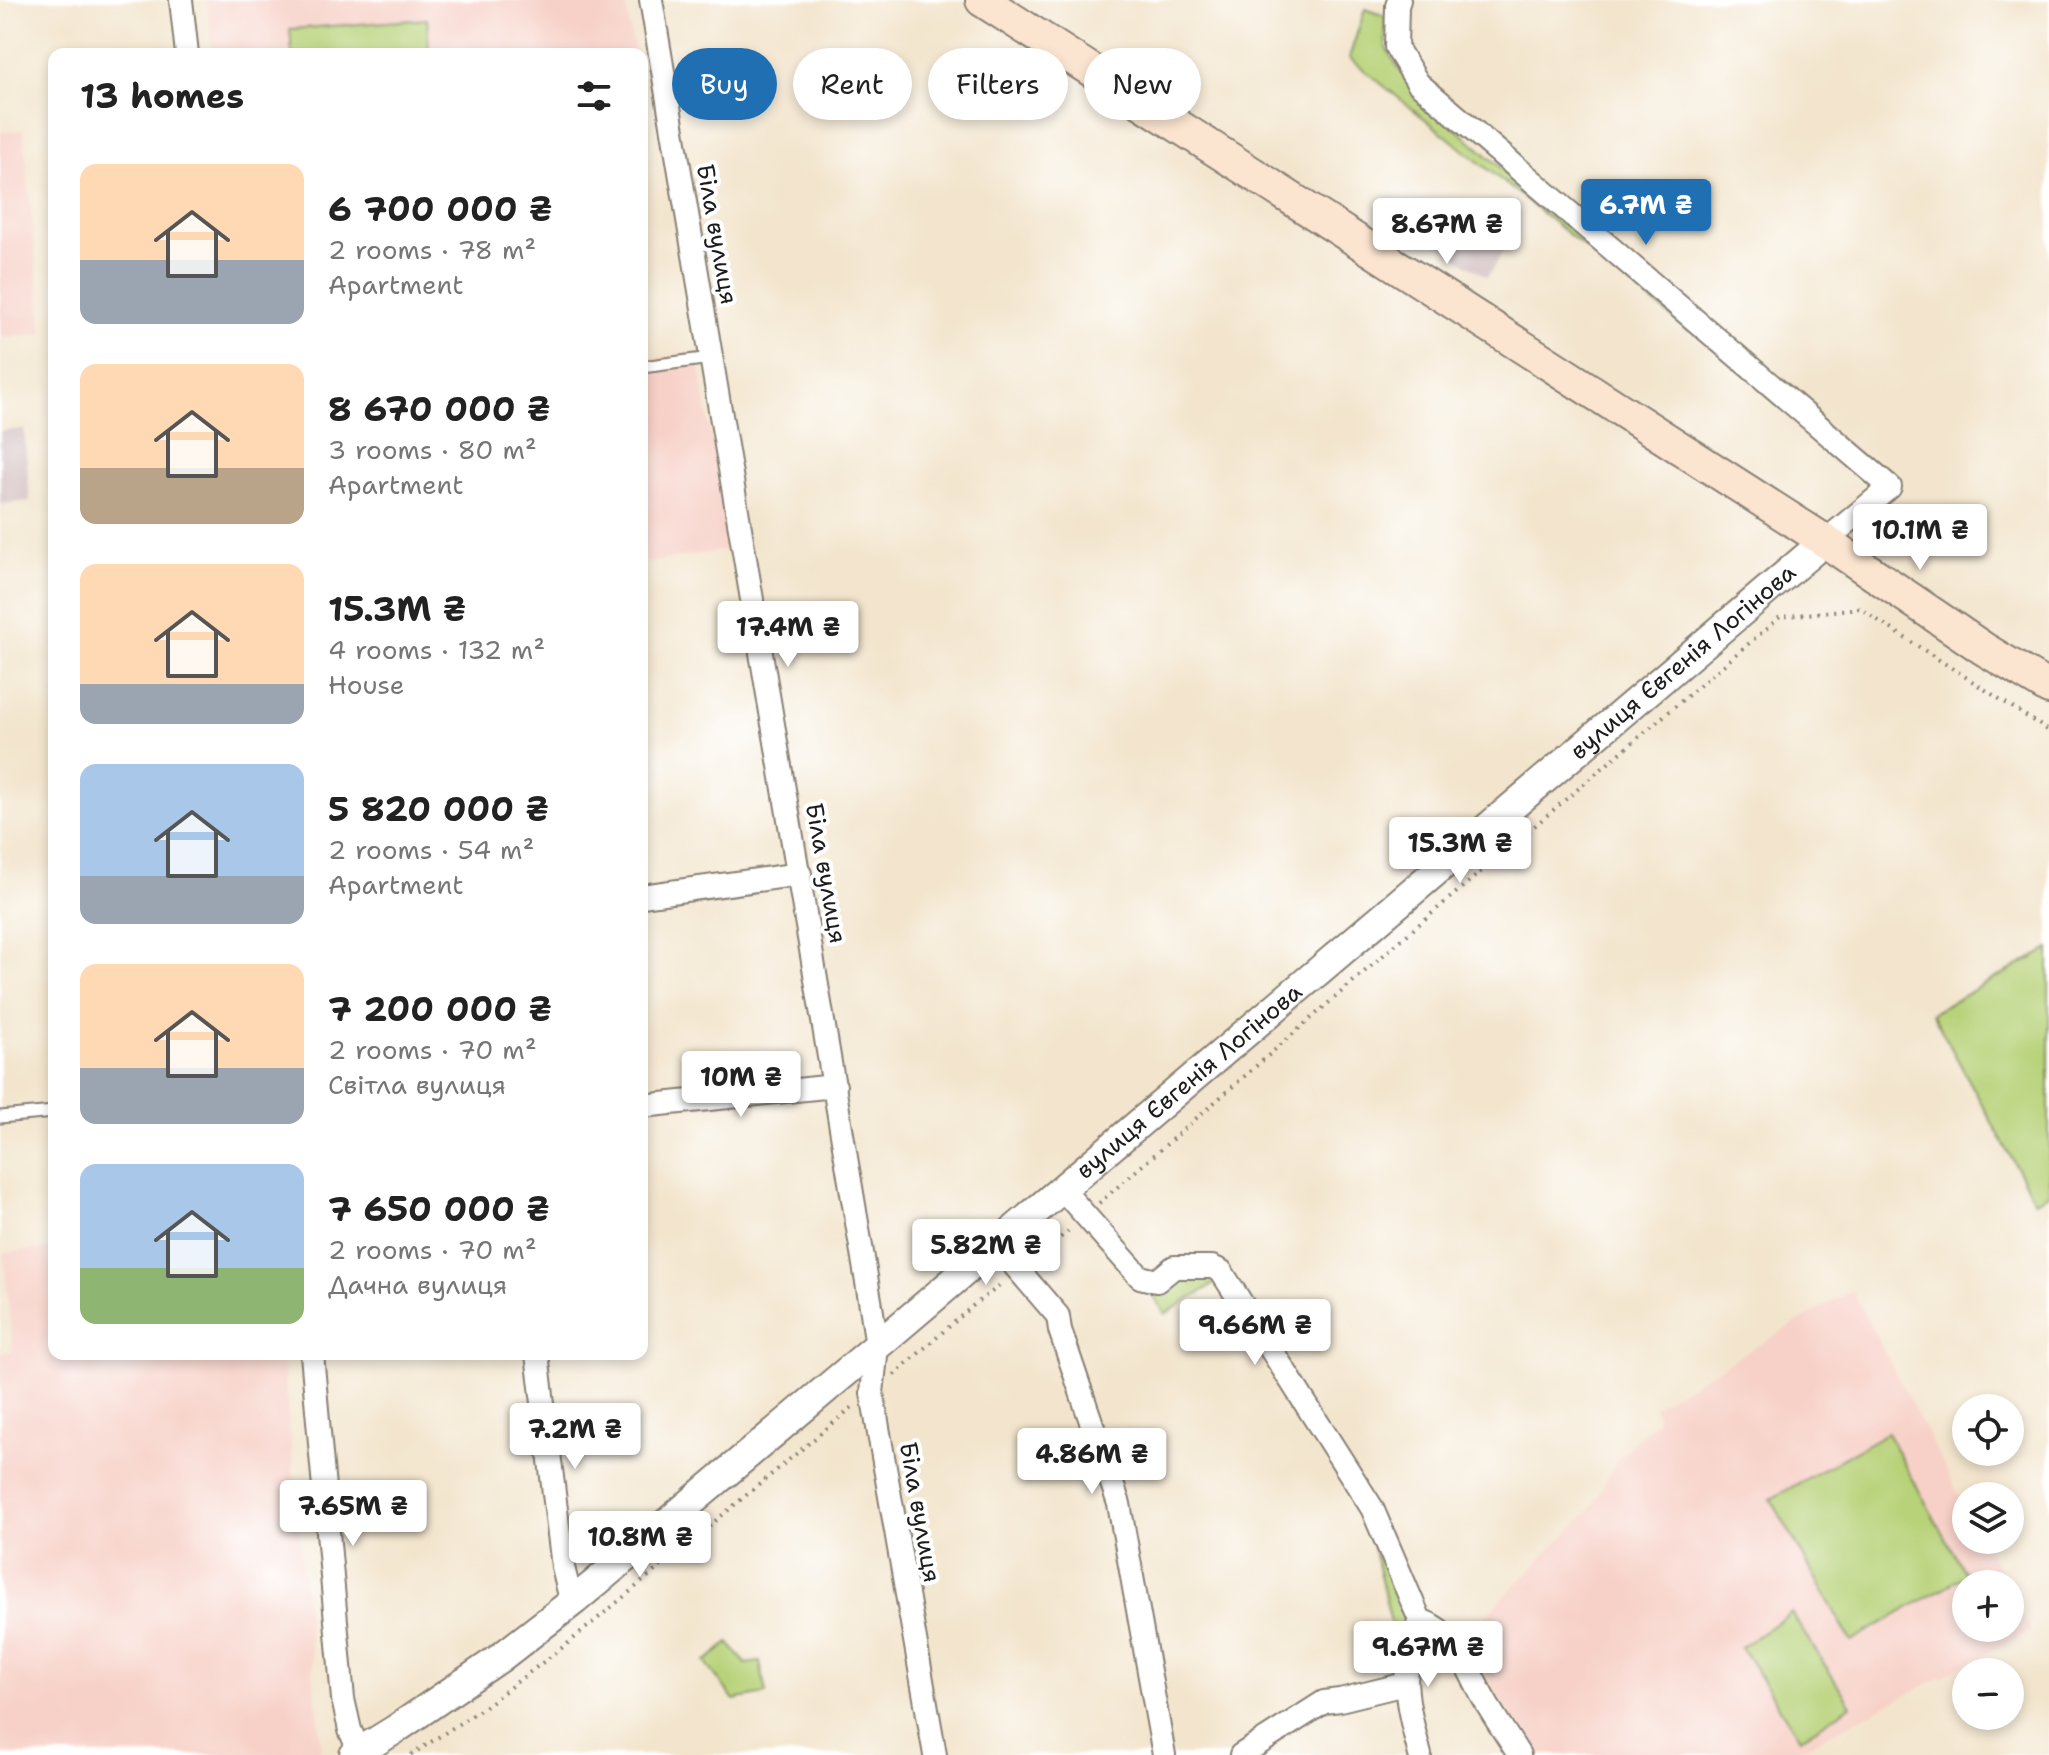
<!DOCTYPE html>
<html lang="en">
<head>
<meta charset="utf-8">
<style>
  :root { --surface:#fff; --page:#f2f2f2; --text:#222; --muted:#767676; --accent:#1f6fb2 }
  body { margin:0; font-family:"Shantell Sans",sans-serif; background:var(--page); color:var(--text); height:100vh; display:flex; flex-direction:column; font-size:30px; white-space:nowrap }
  * { box-sizing:border-box; margin:0 }
  p { font-size:26px; color:var(--muted) }
  .icon { flex:none; width:44px; height:44px; fill:none; stroke:currentColor; stroke-width:2; stroke-linecap:round; stroke-linejoin:round }
  .map { position:relative; flex:1; overflow:hidden }
  .side { position:absolute; left:48px; top:48px; width:600px; height:1312px; display:flex; flex-direction:column; background:var(--surface); border-radius:16px; box-shadow:0 4px 12px #0003 }
  .side>* { flex:none }
  .top-card { position:absolute; left:672px; top:48px; width:760px; height:72px; display:flex; gap:16px }
  .controls { position:absolute; left:1952px; top:1394px; display:grid; gap:16px }
  .controls a { display:grid; place-items:center; width:72px; height:72px; border-radius:50%; background:var(--surface); box-shadow:0 4px 12px #0003; font-size:40px }
  .price { position:absolute; translate:-50% -68px; padding:0 18px; border-radius:8px; background:#fff; color:#222; font-size:26px; line-height:52px; filter:drop-shadow(0 2px 4px #0008) }
  .price::after { content:''; position:absolute; left:50%; top:48px; width:24px; height:18px; margin-left:-12px; background:inherit; clip-path:polygon(0 0,100% 0,50% 100%) }
  .price.active { background:var(--accent); color:#fff }
  ul { padding:0; list-style:none }
  li { display:flex; align-items:center; gap:24px; height:200px; padding:0 32px }
  li span { display:grid; place-items:center; flex:none; width:224px; height:160px; border-radius:16px; color:#555 }
  li>.icon { margin-inline-start:auto }
  span .icon { width:96px; height:96px; fill:#fffc; stroke-width:1 }
  li b { font-size:34px }
  h2 { display:flex; justify-content:space-between; align-items:center; height:96px; padding:0 32px; font-size:34px }
  .tag { padding:0 28px; border-radius:36px; background:var(--surface); box-shadow:0 4px 12px #0003; font-size:28px; line-height:72px }
  .tag.active { background:var(--accent); color:#fff }
  .map>svg:first-child { display:block }
  .built { fill:#f7d1c7 }
  .industrial { fill:#d2bfc0 }
  .green { fill:#b7d278; stroke:#6a774a; stroke-width:2 }
  .lines { fill:none; stroke-linecap:round; stroke-linejoin:round }
  .service-casing { stroke:#888074; stroke-width:15 }
  .minor-casing { stroke:#888074; stroke-width:26 }
  .tertiary-casing { stroke:#888074; stroke-width:32 }
  .secondary-casing { stroke:#888074; stroke-width:36 }
  .path { stroke:#888074; stroke-width:4; stroke-dasharray:2 6; stroke-linecap:butt }
  .service { stroke:#fff; stroke-width:11 }
  .minor { stroke:#fff; stroke-width:22 }
  .tertiary { stroke:#fff; stroke-width:28 }
  .secondary { stroke:#fce5d0; stroke-width:32 }
  .labels { text-anchor:middle; dominant-baseline:central; stroke-width:8; stroke-linejoin:round; paint-order:stroke }
  .street-label { font-size:24px; fill:#1c1c1c; stroke:#fff }
</style>
</head>
<body>
<div class="map">
<svg width="2049" height="1755" viewBox="0 0 2049 1755">
  <rect width="100%" height="100%" fill="#fff"/>
  <filter id="ink" filterUnits="userSpaceOnUse"><feTurbulence type="fractalNoise" baseFrequency=".0125" numOctaves="2"/><feDisplacementMap in="SourceGraphic" scale="16" xChannelSelector="R" yChannelSelector="G"/><feConvolveMatrix kernelMatrix="1 2 1 2 8 2 1 2 1" color-interpolation-filters="sRGB"/></filter>
  <filter id="wash" filterUnits="userSpaceOnUse"><feTurbulence type="fractalNoise" baseFrequency=".006" numOctaves="4" result="noise"/><feDisplacementMap in="SourceGraphic" scale="32" xChannelSelector="R" yChannelSelector="G"/><feGaussianBlur stdDeviation="1.8" result="paint"/><feColorMatrix in="noise" values="0 0 0 0 0 0 0 0 0 0 0 0 0 0 0 0 0 1.4 0 .05"/><feComposite in="paint" operator="in"/></filter>
  <g filter="url(#wash)">
    <rect width="100%" height="100%" fill="#f3e5cd"/>
    <g class="built">
      <path d="M 207,0 L 625,0 L 635,54 L 213,54 Z"/>
      <path d="M 23,130 L 43,334 L 0,337 L 0,132 Z"/>
      <path d="M 697,352 L 730,549 L 646,563 L 642,541 L 642,360 Z"/>
      <path d="M 54,1248 L 54,1354 L 282,1354 L 311,1656 L 322,1748 L 309,1755 L 0,1755 L 0,1354 L 13,1351 L 3,1253 Z"/>
      <path d="M 1852,1290 L 1966,1508 L 1966,1540 L 1983,1540 L 2006,1584 L 1966,1584 L 1966,1628 L 2010,1628 L 2010,1592 L 2031,1631 L 1789,1755 L 1534,1755 L 1466,1644 L 1472,1629 L 1590,1510 L 1618,1459 L 1657,1420 L 1655,1406 Z"/>
    </g>
    <g class="industrial">
      <path d="M 1457,209 L 1509,242 L 1487,277 L 1435,243 Z"/>
      <path d="M 24,429 L 30,501 L 0,504 L 0,431 Z"/>
    </g>
    <g class="green">
      <path d="M 1365,9 L 1385,16 L 1386,48 L 1412,90 L 1689,331 L 1349,58 Z"/>
      <path d="M 427,19 L 429,54 L 292,54 L 290,29 Z"/>
      <path d="M 2049,949 L 2049,1194 L 2035,1201 L 1932,1013 Z"/>
      <path d="M 1180,1273 L 1209,1276 L 1219,1281 L 1165,1314 L 1152,1294 Z"/>
      <path d="M 1887,1433 L 1966,1575 L 1851,1641 L 1771,1499 Z"/>
      <path d="M 1367,1520 L 1407,1610 L 1405,1660 L 1401,1666 Z"/>
      <path d="M 1791,1613 L 1851,1705 L 1800,1739 L 1741,1647 Z"/>
      <path d="M 729,1643 L 746,1664 L 760,1662 L 766,1694 L 734,1700 L 705,1662 Z"/>
    </g>
  </g>
  <g filter="url(#ink)">
    <g class="lines">
      <g class="service-casing">
        <g id="service">
          <path d="M 642,367 L 711,358"/>
          <path d="M 0,1117 L 54,1112"/>
        </g>
      </g>
      <g class="minor-casing">
        <g id="minor">
          <path d="M 181,0 L 187,54"/>
          <path d="M 651,0 L 871,1306 L 877,1346 L 872,1393 L 935,1755"/>
          <path d="M 1399,0 L 1397,6 L 1396,47 L 1418,83 L 1890,487 L 1825,541"/>
          <path d="M 642,896 L 800,874"/>
          <path d="M 642,1106 L 835,1086"/>
          <path d="M 1062,1189 L 1140,1277 L 1157,1281 L 1174,1267 L 1212,1267 L 1221,1271 L 1372,1508 L 1420,1620 C 1458,1633 1467,1670 1485,1701 C 1496,1720 1508,1737 1519,1755"/>
          <path d="M 996,1244 L 1058,1316 L 1060,1330 L 1119,1504 L 1164,1755"/>
          <path d="M 312,1354 L 343,1699 L 350,1730 L 361,1755"/>
          <path d="M 537,1354 L 563,1567 L 568,1588 L 575,1600"/>
          <path d="M 1241,1755 L 1324,1702 L 1340,1700 L 1405,1684"/>
          <path d="M 1420,1755 C 1407,1703 1397,1671 1420,1620"/>
        </g>
      </g>
      <g class="tertiary-casing">
        <g id="tertiary">
          <path id="s1" d="M 354,1755 L 396,1729 L 500,1658 L 575,1600 L 877,1346 L 1825,541"/>
        </g>
      </g>
      <g class="secondary-casing">
        <path id="secondary" d="M 982,0 L 1825,541 L 1984,649 L 2049,688"/>
      </g>
      <g class="path">
        <path d="M 1099,1203 L 1417,926 L 1780,617 L 1859,608 L 2049,731"/>
        <path d="M 1036,1258 L 1072,1228"/>
        <path d="M 894,1375 L 976,1303 L 1004,1283"/>
        <path d="M 411,1755 L 480,1710 L 567,1644 L 855,1405"/>
      </g>
      <use href="#service" class="service"/>
      <use href="#minor" class="minor"/>
      <use href="#tertiary" class="tertiary"/>
      <use href="#secondary" class="secondary"/>
    </g>
  </g>
  <g class="labels">
    <g class="street-label">
      <text transform="translate(717 234) rotate(80)">Біла вулиця</text>
      <text stroke="none"><textPath href="#s1" startOffset="1722">вулиця Євгенія Логінова</textPath></text>
      <text transform="translate(826 873) rotate(80)">Біла вулиця</text>
      <text stroke="none"><textPath href="#s1" startOffset="1074">вулиця Євгенія Логінова</textPath></text>
      <text transform="translate(920 1512) rotate(80)">Біла вулиця</text>
    </g>
  </g>
</svg>
<div class="controls">
<a><svg class="icon" aria-label="locate" viewBox="0 0 24 24"><circle cx="12" cy="12" r="6"/><path d="M12 2v4M12 18v4M2 12h4M18 12h4"/></svg></a>
<a><svg class="icon" aria-label="layers" viewBox="0 0 24 24"><path d="M12 4l9 5-9 5-9-5zM3 14l9 5 9-5"/></svg></a>
<a>+</a>
<a>−</a>
</div>
<b class="price active" style="left:1646px;top:247px">6.7M ₴</b>
<b class="price" style="left:1447px;top:266px">8.67M ₴</b>
<b class="price" style="left:1920px;top:572px">10.1M ₴</b>
<b class="price" style="left:788px;top:669px">17.4M ₴</b>
<b class="price" style="left:1460px;top:885px">15.3M ₴</b>
<b class="price" style="left:741px;top:1119px">10M ₴</b>
<b class="price" style="left:986px;top:1287px">5.82M ₴</b>
<b class="price" style="left:1255px;top:1367px">9.66M ₴</b>
<b class="price" style="left:575px;top:1471px">7.2M ₴</b>
<b class="price" style="left:1092px;top:1496px">4.86M ₴</b>
<b class="price" style="left:353px;top:1548px">7.65M ₴</b>
<b class="price" style="left:640px;top:1579px">10.8M ₴</b>
<b class="price" style="left:1428px;top:1689px">9.67M ₴</b>
<div class="top-card">
<a class="tag active">Buy</a>
<a class="tag">Rent</a>
<a class="tag">Filters</a>
<a class="tag">New</a>
</div>
<section class="side">
<h2>13 homes<svg class="icon" aria-label="filters" viewBox="0 0 24 24"><path d="M4 7h16M4 17h16"/><circle cx="9" cy="7" r="2"/><circle cx="15" cy="17" r="2"/></svg></h2>
<ul>
<li><span style="background:linear-gradient(#ffd9b3 60%,#9aa5b1 0)"><svg class="icon" aria-label="home" viewBox="0 0 24 24"><path d="M3 11l9-7 9 7M6 9v11h12V9"/></svg></span><div><b>6 700 000 ₴</b><p>2 rooms · 78 m²</p><p>Apartment</p></div></li>
<li><span style="background:linear-gradient(#ffd9b3 65%,#b9a48a 0)"><svg class="icon" aria-label="home" viewBox="0 0 24 24"><path d="M3 11l9-7 9 7M6 9v11h12V9"/></svg></span><div><b>8 670 000 ₴</b><p>3 rooms · 80 m²</p><p>Apartment</p></div></li>
<li><span style="background:linear-gradient(#ffd9b3 75%,#9aa5b1 0)"><svg class="icon" aria-label="home" viewBox="0 0 24 24"><path d="M3 11l9-7 9 7M6 9v11h12V9"/></svg></span><div><b>15.3M ₴</b><p>4 rooms · 132 m²</p><p>House</p></div></li>
<li><span style="background:linear-gradient(#a9c7e8 70%,#9aa5b1 0)"><svg class="icon" aria-label="home" viewBox="0 0 24 24"><path d="M3 11l9-7 9 7M6 9v11h12V9"/></svg></span><div><b>5 820 000 ₴</b><p>2 rooms · 54 m²</p><p>Apartment</p></div></li>
<li><span style="background:linear-gradient(#ffd9b3 65%,#9aa5b1 0)"><svg class="icon" aria-label="home" viewBox="0 0 24 24"><path d="M3 11l9-7 9 7M6 9v11h12V9"/></svg></span><div><b>7 200 000 ₴</b><p>2 rooms · 70 m²</p><p>Світла вулиця</p></div></li>
<li><span style="background:linear-gradient(#a9c7e8 65%,#8fb573 0)"><svg class="icon" aria-label="home" viewBox="0 0 24 24"><path d="M3 11l9-7 9 7M6 9v11h12V9"/></svg></span><div><b>7 650 000 ₴</b><p>2 rooms · 70 m²</p><p>Дачна вулиця</p></div></li>
</ul>
</section>
</div>
</body>
</html>
